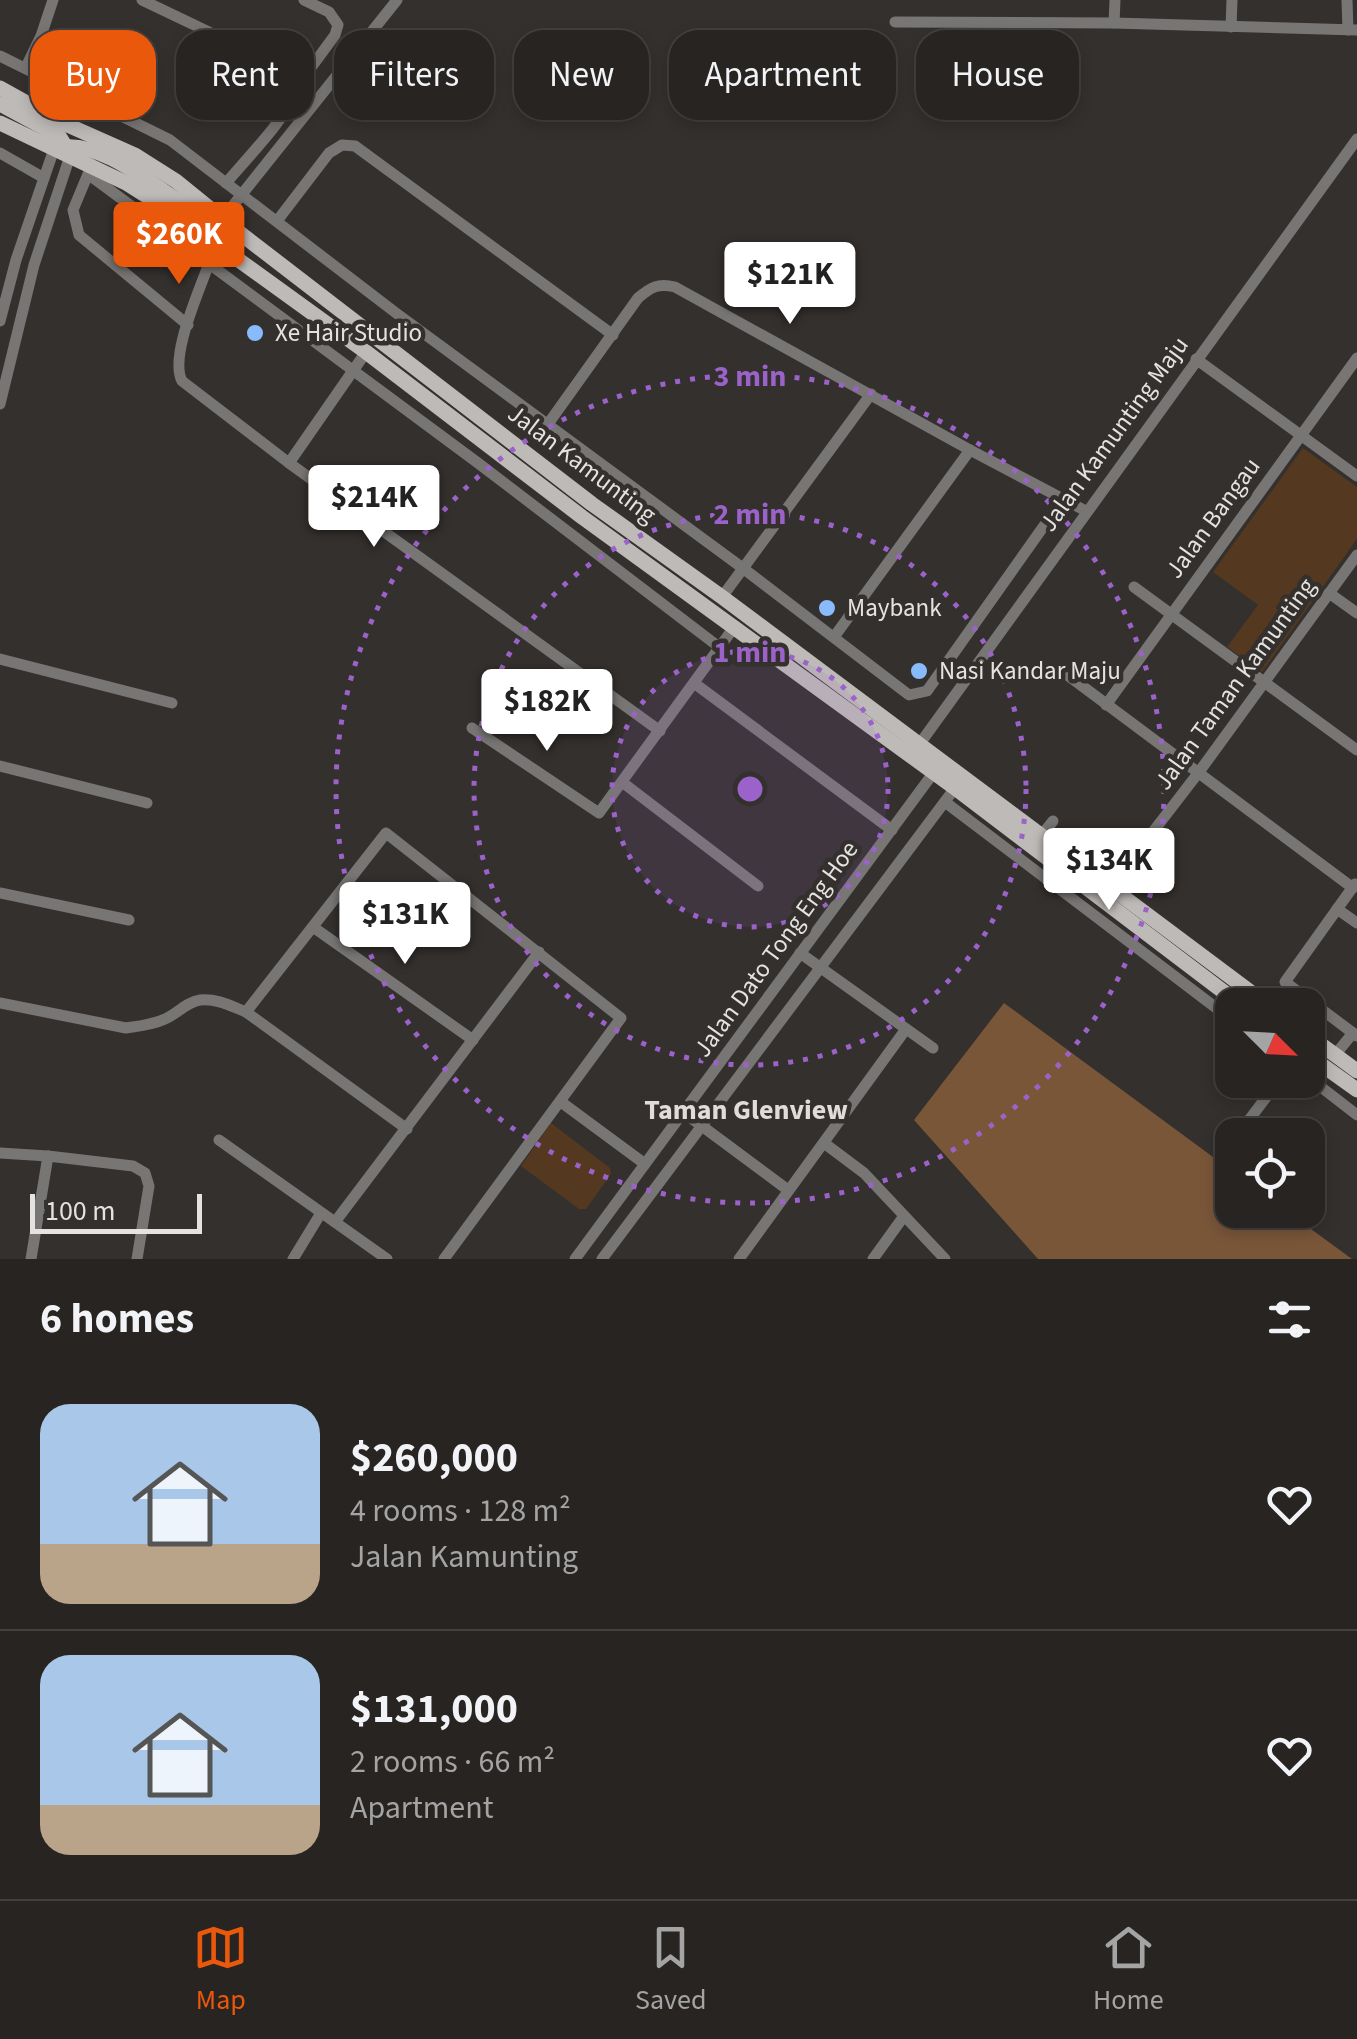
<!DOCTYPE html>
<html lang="en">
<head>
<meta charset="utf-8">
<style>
  :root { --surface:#272422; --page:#33302f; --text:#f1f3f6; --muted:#a4a4a5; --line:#434140; --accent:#ea580c }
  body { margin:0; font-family:"Source Sans 3",sans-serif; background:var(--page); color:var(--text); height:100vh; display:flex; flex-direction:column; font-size:38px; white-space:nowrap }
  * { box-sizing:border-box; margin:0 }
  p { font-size:32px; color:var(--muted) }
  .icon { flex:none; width:55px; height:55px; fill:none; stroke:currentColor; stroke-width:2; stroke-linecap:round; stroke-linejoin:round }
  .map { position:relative; height:1259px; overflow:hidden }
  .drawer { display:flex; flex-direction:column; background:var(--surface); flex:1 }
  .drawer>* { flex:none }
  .guide { position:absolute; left:30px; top:30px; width:1298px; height:90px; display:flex; gap:20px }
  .needle { width:65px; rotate:114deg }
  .tools { position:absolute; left:1215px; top:988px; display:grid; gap:20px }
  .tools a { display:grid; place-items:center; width:110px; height:110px; border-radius:20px; background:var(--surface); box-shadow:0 5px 15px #0003,0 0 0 2px var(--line); font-size:50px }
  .scale { position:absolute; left:30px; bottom:25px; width:172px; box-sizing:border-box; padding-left:10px; border:5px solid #e5e3e1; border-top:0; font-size:28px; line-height:35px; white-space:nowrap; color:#e5e3e1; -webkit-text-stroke:8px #34302e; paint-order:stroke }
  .price { position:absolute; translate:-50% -85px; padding:0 22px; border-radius:10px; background:#fff; color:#222; font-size:32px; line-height:65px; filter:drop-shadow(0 2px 5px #0008) }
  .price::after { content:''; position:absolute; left:50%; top:60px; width:30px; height:22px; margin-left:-15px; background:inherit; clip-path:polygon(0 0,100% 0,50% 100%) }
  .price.active { background:var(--accent); color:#fff }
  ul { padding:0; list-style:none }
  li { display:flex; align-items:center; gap:30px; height:250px; padding:0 40px }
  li+li { border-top:2px solid var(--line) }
  li span { display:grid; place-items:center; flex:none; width:280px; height:200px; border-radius:30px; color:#555 }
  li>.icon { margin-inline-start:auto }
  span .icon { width:120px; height:120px; fill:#fffc; stroke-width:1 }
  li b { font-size:42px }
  h2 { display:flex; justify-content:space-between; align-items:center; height:120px; padding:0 40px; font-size:42px }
  .pill { padding:0 35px; border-radius:30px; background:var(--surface); box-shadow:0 5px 15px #0003,0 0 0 2px var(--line); font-size:35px; line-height:90px }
  .pill.active { background:var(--accent); color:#fff }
  .menu { display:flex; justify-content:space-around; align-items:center; height:140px; border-top:2px solid var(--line); background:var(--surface); font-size:28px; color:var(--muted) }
  .menu a { display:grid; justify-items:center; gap:5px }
  .menu .active { color:var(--accent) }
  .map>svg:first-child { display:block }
  .green { fill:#543820 }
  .forest { fill:#7a5639 }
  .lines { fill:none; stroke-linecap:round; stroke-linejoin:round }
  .minor { stroke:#787675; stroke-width:11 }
  .major { stroke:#bebab8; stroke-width:15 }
  .ring { fill:none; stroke:#9b63c9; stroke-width:5; stroke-dasharray:5 10 }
  .poi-dot { fill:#89bafc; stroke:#34302e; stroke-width:4 }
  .labels { text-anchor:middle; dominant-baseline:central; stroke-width:9; stroke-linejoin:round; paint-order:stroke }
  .poi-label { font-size:25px; fill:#e5e3e1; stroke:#34302e; text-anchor:start }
  .street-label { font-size:25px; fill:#e5e3e1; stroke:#34302e }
  .neighbourhood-label { font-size:28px; font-weight:bold; fill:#e1dcd9; stroke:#34302e }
  .centre { fill:#9b63c9; stroke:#34302e; stroke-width:5 }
  .ring-label { font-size:30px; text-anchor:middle; font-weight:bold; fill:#9b63c9; stroke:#34302e; stroke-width:9; stroke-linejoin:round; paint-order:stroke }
</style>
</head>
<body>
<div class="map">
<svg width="1357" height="1259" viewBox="0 0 1357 1259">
  <rect width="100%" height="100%" fill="#34302e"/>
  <g class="green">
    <path d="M 1303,448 L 1357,487 L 1357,539 L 1262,672 L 1227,647 L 1258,605 L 1213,572 Z"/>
    <path d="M 551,1123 L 610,1168 L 611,1174 L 586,1209 L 579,1209 L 521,1166 Z"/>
  </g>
  <path class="forest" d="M 1004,1003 L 1232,1171 L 1232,1210 L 1285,1210 L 1352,1259 L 1038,1259 L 914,1120 Z"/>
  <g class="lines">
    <g class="minor">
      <path d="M 142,0 L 278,65 C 288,71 297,78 295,91 C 293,111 241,165 226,183"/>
      <path d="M 1347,0 L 1348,30"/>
      <path d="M 895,22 L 1114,23 L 1357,30"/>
      <path d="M 1114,23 L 1115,0"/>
      <path d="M 1231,27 L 1232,0"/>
      <path d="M 0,56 L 170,140 L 396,313 L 744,569 L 909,695 L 927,691 L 1063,499"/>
      <path d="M 26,67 L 41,36 L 53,0"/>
      <path d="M 296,88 L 335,35 L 338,25 L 329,12 L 304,0"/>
      <path d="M 0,153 L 44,178"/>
      <path d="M 223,218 L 397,0"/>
      <path d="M 277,221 L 329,153 L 342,145 L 355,146 L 613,335"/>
      <path d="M 209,263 C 200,290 169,356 182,381 L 289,463 L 660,731"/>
      <path d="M 0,321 L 16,260 L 54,149"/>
      <path d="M 188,325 L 79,235 L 73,210 L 88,174 L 478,463 L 719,647"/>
      <path d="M 1196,359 L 1357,476"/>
      <path d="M 0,404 L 34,265 L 70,156"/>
      <path d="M 548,424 L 638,298 C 651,287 658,283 675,287 L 970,450 L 1086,511"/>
      <path d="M 289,463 L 366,352"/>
      <path d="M 1134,587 L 1357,750"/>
      <path d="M 1329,593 L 1357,613"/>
      <path d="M 722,597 L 871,394"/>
      <path d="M 834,637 L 970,450"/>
      <path d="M 0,659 L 172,703"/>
      <path d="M 1062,671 L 1353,888"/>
      <path d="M 694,683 L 892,830"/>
      <path d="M 1106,705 L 1357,358"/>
      <path d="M 472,728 L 599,813 L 735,626"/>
      <path d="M 916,749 L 1357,139"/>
      <path d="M 0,766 L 147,803"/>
      <path d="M 622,782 L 758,886"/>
      <path d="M 945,802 L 1232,1020"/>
      <path d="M 1042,835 L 1053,821"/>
      <path d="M 1355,884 L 1285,982 L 1357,1036"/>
      <path d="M 1115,889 L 1142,846 L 1199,772 L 1357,555"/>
      <path d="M 0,893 L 129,920"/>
      <path d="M 1337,909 L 1357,923"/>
      <path d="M 313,927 L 473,1040"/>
      <path d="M 800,953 L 933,1048"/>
      <path d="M 0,1003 L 126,1028 C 139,1026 152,1025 165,1019 C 177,1014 186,1002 200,1000 C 216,998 231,1006 246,1012"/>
      <path d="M 1335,1055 L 1353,1033"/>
      <path d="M 1308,1077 L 1357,1115"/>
      <path d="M 561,1102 L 645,1164"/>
      <path d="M 683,1112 L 788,1190"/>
      <path d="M 407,1129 L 246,1012 L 386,833 L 621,1018 L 444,1259"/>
      <path d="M 1240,1132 L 1279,1080"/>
      <path d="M 219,1140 L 387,1259"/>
      <path d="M 824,1143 L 864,1173 L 945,1259"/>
      <path d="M 0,1153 L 48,1156 L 133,1166 L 145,1173 L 149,1186 L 137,1259"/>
      <path d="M 335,1222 L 539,952"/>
      <path d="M 31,1259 L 48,1156"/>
      <path d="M 293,1259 L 321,1213"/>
      <path d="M 575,1259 L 937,768"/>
      <path d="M 602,1259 L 958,784"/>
      <path d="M 739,1259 L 906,1029"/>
      <path d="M 873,1259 L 904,1216"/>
    </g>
    <g class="major">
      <path d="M 0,88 L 63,123 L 135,155 L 176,181 L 245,237 L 592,504 L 722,597 L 1268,1005"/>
      <path d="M 0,104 L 59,136 L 69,152"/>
      <path d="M 0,123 L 126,183 L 175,214 L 366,352 L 582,517 L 955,788 L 1241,1005"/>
      <path d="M 57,148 C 113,135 184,218 236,234"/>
      <path d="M 1308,1035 L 1357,1071"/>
      <path d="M 1308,1055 L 1357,1090"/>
    </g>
  </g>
  <circle cx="750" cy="789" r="138" fill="#9b63c9" fill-opacity=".12"/>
  <g class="ring">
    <circle cx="750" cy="789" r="138"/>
    <circle cx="750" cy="789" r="276"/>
    <circle cx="750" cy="789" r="414"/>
  </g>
  <g class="poi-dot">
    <circle cx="255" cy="333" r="10"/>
    <circle cx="827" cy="608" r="10"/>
    <circle cx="919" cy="671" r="10"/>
  </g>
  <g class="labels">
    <g class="poi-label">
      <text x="275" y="333">Xe Hair Studio</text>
      <text x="847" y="608">Maybank</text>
      <text x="939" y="671">Nasi Kandar Maju</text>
    </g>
    <g class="street-label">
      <text transform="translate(1114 434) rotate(-54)">Jalan Kamunting Maju</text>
      <text transform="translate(582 464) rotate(37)">Jalan Kamunting</text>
      <text transform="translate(1213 518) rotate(-54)">Jalan Bangau</text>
      <text transform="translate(1235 684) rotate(-54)">Jalan Taman Kamunting</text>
      <text transform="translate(776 949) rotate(-54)">Jalan Dato Tong Eng Hoe</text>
    </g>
    <g class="neighbourhood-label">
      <text x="746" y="1110">Taman Glenview</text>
    </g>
  </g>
  <circle cx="750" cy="789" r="15" class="centre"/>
  <g class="ring-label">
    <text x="750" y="386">3 min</text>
    <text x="750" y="524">2 min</text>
    <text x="750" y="662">1 min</text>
  </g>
</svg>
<div class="tools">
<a><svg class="needle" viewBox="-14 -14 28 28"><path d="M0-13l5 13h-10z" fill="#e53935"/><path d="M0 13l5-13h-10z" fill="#a4a4a5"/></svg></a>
<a><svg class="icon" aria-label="locate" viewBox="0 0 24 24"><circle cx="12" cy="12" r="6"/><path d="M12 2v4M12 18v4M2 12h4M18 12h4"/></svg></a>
</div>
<div class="scale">100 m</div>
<b class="price active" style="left:179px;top:287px">$260K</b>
<b class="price" style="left:790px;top:327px">$121K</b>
<b class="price" style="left:374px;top:550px">$214K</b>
<b class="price" style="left:547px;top:754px">$182K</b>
<b class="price" style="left:1109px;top:913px">$134K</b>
<b class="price" style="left:405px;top:967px">$131K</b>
<div class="guide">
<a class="pill active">Buy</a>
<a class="pill">Rent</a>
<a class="pill">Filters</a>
<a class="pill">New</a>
<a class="pill">Apartment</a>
<a class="pill">House</a>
</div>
</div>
<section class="drawer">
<h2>6 homes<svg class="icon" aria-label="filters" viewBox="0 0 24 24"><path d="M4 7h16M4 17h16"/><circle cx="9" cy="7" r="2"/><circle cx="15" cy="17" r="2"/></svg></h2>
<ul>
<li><span style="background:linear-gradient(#a9c7e8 70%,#b9a48a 0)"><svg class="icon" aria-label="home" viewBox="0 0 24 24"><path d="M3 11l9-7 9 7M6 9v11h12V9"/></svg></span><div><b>$260,000</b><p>4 rooms · 128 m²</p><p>Jalan Kamunting</p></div><svg class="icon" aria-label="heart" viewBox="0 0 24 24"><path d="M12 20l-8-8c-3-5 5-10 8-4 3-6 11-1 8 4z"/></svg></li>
<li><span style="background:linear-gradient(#a9c7e8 75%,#b9a48a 0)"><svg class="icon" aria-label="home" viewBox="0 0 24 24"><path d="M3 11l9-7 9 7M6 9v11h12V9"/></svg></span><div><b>$131,000</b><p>2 rooms · 66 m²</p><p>Apartment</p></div><svg class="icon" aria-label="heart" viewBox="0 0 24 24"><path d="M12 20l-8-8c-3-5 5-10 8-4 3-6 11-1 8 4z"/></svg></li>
</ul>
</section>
<nav class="menu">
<a class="active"><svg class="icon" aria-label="map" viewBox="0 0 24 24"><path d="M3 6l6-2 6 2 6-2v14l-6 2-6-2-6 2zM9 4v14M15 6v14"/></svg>Map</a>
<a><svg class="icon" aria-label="saved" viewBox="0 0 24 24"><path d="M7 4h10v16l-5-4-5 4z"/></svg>Saved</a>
<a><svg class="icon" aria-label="home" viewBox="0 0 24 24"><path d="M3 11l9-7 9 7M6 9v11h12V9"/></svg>Home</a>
</nav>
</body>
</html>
